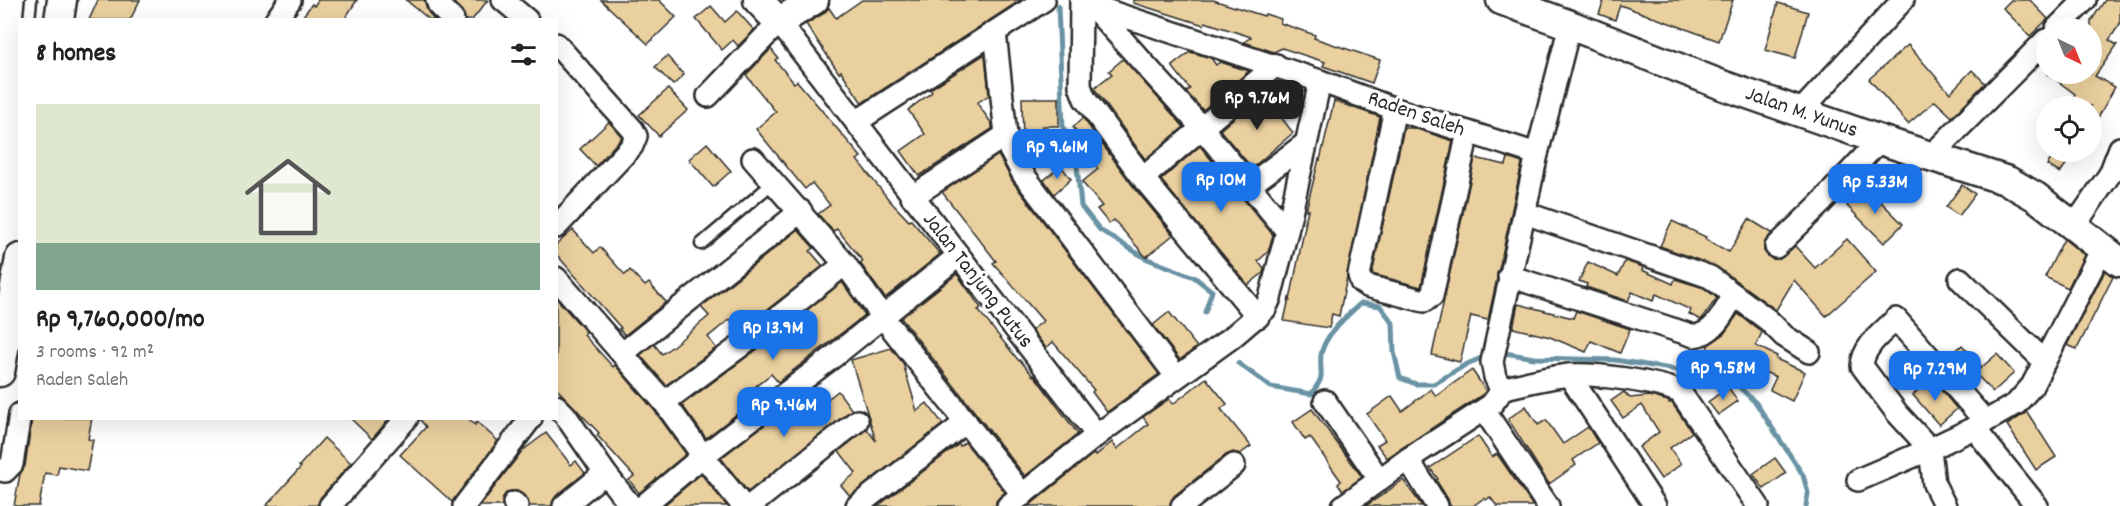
<!DOCTYPE html>
<html lang="en">
<head>
<meta charset="utf-8">
<style>
  :root { --surface:#fff; --page:#f6f6f6; --text:#222; --muted:#767676; --line:#e0e0e0; --accent:#1a73e8 }
  body { margin:0; font-family:Dekko,sans-serif; background:var(--page); color:var(--text); height:100vh; display:flex; flex-direction:column; font-size:22px; white-space:nowrap }
  * { box-sizing:border-box; margin:0 }
  p { font-size:20px; color:var(--muted) }
  .icon { flex:none; width:33px; height:33px; fill:none; stroke:currentColor; stroke-width:2; stroke-linecap:round; stroke-linejoin:round }
  .map { position:relative; flex:1; overflow:hidden }
  .drawer { position:absolute; left:18px; top:18px; width:540px; height:402px; display:flex; flex-direction:column; background:var(--surface); border-radius:0px; box-shadow:0 6px 24px #0002 }
  .drawer>* { flex:none }
  .needle { width:39px; rotate:137deg }
  .fabs { position:absolute; left:2036px; top:18px; display:grid; gap:12px }
  .fabs a { display:grid; place-items:center; width:66px; height:66px; border-radius:50%; background:var(--surface); box-shadow:0 6px 24px #0002; font-size:30px }
  .price { position:absolute; translate:-50% -51px; padding:0 14px; border-radius:12px; background:var(--accent); color:#fff; font-size:20px; line-height:39px; filter:drop-shadow(0 2px 3px #0008) }
  .price::after { content:''; position:absolute; left:50%; top:36px; width:18px; height:14px; margin-left:-9px; background:inherit; clip-path:polygon(0 0,100% 0,50% 100%) }
  .price.active { background:#222; color:#fff }
  ul { padding:0; list-style:none }
  li { display:grid; align-content:center; gap:12px; height:318px; padding:0 18px }
  li+li { border-top:2px solid var(--line) }
  li span { display:grid; place-items:center; height:186px; border-radius:0px; color:#555 }
  li>.icon { margin-inline-start:auto }
  span .icon { width:108px; height:108px; fill:#fffc; stroke-width:1 }
  li b { font-size:26px }
  h2 { display:flex; justify-content:space-between; align-items:center; height:72px; padding:0 18px; font-size:26px }
  .map>svg:first-child { display:block }
  .lines { fill:none; stroke-linecap:round; stroke-linejoin:round }
  .stream { stroke:#6993a4; stroke-width:5 }
  .building { fill:#ead09f; stroke:#2b2b2b; stroke-width:1.5 }
  .lane-casing { stroke:#2b2b2b; stroke-width:15 }
  .street-casing { stroke:#2b2b2b; stroke-width:26 }
  .secondary-casing { stroke:#2b2b2b; stroke-width:33 }
  .lane { stroke:#fff; stroke-width:10 }
  .street { stroke:#fff; stroke-width:21 }
  .secondary { stroke:#fff; stroke-width:28 }
  .labels { text-anchor:middle; dominant-baseline:central; stroke-width:6; stroke-linejoin:round; paint-order:stroke }
  .street-label { font-size:22px; fill:#2b2b2b; stroke:#fff }
</style>
</head>
<body>
<div class="map">
<svg width="2120" height="506" viewBox="0 0 2120 506">
  <rect width="100%" height="100%" fill="#fff"/>
  <filter id="ink" filterUnits="userSpaceOnUse"><feTurbulence type="fractalNoise" baseFrequency=".0167" numOctaves="2"/><feDisplacementMap in="SourceGraphic" scale="12" xChannelSelector="R" yChannelSelector="G"/><feConvolveMatrix kernelMatrix="1 2 1 2 8 2 1 2 1" color-interpolation-filters="sRGB"/></filter>
  <g filter="url(#ink)">
    <g class="lines">
      <g class="stream">
        <path d="M 1058,6 L 1063,128 L 1080,149 L 1077,166 L 1081,206 L 1100,230 L 1145,258 L 1194,277 L 1212,291 L 1205,312"/>
        <path d="M 1499,352 L 1534,358 L 1615,360 L 1702,374 L 1735,383 L 1756,403 L 1803,475 L 1808,493 L 1806,506"/>
        <path d="M 1238,363 L 1271,387 L 1311,394 C 1327,373 1319,378 1321,355 C 1324,335 1347,316 1361,303 L 1380,306 L 1393,323 L 1394,352 L 1400,378 L 1416,384 L 1434,384 L 1465,365 L 1488,355"/>
      </g>
    </g>
    <g class="building">
      <path d="M 98,0 L 140,0 L 130,20 L 89,20 Z"/>
      <path d="M 318,0 L 357,0 L 344,20 L 300,20 L 312,4 L 314,6 Z"/>
      <path d="M 406,0 L 425,0 L 427,10 L 434,20 L 430,20 Z"/>
      <path d="M 451,0 L 488,0 L 472,20 L 465,20 L 462,11 Z"/>
      <path d="M 601,0 L 659,0 L 676,17 L 648,44 Z"/>
      <path d="M 862,0 L 1021,0 L 862,103 L 841,71 L 839,73 L 806,24 L 823,14 L 829,8 L 836,18 Z"/>
      <path d="M 1133,0 L 1213,0 L 1264,16 L 1265,14 L 1281,19 L 1280,23 L 1315,35 L 1314,38 L 1380,60 L 1372,83 L 1323,66 L 1325,62 L 1282,48 L 1274,52 L 1244,42 L 1251,37 L 1205,22 L 1204,25 L 1169,14 L 1133,3 Z"/>
      <path d="M 1604,0 L 1733,0 L 1719,41 L 1620,5 L 1615,20 L 1599,14 Z"/>
      <path d="M 2011,0 L 2030,0 L 2048,19 L 2030,36 L 2003,8 Z"/>
      <path d="M 2105,0 L 2120,0 L 2120,24 L 2109,40 L 2117,45 L 2095,76 L 2115,87 L 2091,130 L 2091,106 L 2068,106 L 2075,94 L 2048,74 L 2091,74 L 2091,21 Z"/>
      <path d="M 1778,3 L 1808,12 L 1795,58 L 1765,50 Z"/>
      <path d="M 711,6 L 725,22 L 737,11 L 754,30 L 738,46 L 733,40 L 722,50 L 696,19 Z"/>
      <path d="M 1908,45 L 1950,93 L 1972,70 L 1985,83 L 1952,117 L 1935,101 L 1908,124 L 1869,79 Z"/>
      <path d="M 771,49 L 778,58 L 775,60 L 794,83 L 797,81 L 861,157 L 857,160 L 890,201 L 909,221 L 911,220 L 940,254 L 885,298 L 860,263 L 863,261 L 837,229 L 833,231 L 818,214 L 830,205 L 812,183 L 805,189 L 756,129 L 776,112 L 746,75 Z"/>
      <path d="M 1190,52 L 1211,58 L 1216,65 L 1220,62 L 1249,71 L 1203,110 L 1186,92 L 1190,89 L 1172,66 Z"/>
      <path d="M 985,54 L 989,95 L 977,103 L 992,124 L 992,129 L 919,176 L 901,151 L 925,134 L 908,110 L 932,92 L 930,89 Z"/>
      <path d="M 667,56 L 684,75 L 673,85 L 655,67 Z"/>
      <path d="M 1123,59 L 1184,127 L 1145,159 L 1094,88 L 1112,74 L 1109,71 Z"/>
      <path d="M 668,89 L 688,110 L 659,136 L 639,115 Z"/>
      <path d="M 1263,93 L 1293,133 L 1252,168 L 1220,130 Z"/>
      <path d="M 1022,98 L 1059,98 L 1059,126 L 1043,126 L 1043,148 L 1023,148 L 1023,146 Z"/>
      <path d="M 1334,101 L 1380,117 L 1339,316 L 1332,314 L 1329,328 L 1284,321 L 1289,298 L 1290,300 L 1306,221 L 1305,222 L 1308,210 L 1306,210 L 1319,159 L 1320,160 Z"/>
      <path d="M 1083,118 L 1133,186 L 1173,235 L 1146,257 L 1114,220 L 1109,224 L 1097,209 L 1102,206 L 1082,182 L 1098,169 L 1094,163 L 1096,162 L 1088,152 L 1091,150 L 1073,127 Z"/>
      <path d="M 609,122 L 622,137 L 596,166 L 580,149 Z"/>
      <path d="M 1404,128 L 1414,128 L 1453,141 L 1421,287 L 1372,274 Z"/>
      <path d="M 707,143 L 731,171 L 713,187 L 689,159 Z"/>
      <path d="M 1200,146 L 1273,235 L 1268,252 L 1258,261 L 1264,269 L 1263,273 L 1248,285 L 1161,180 Z"/>
      <path d="M 2056,152 L 2064,152 L 2071,157 L 2060,173 L 2047,165 Z"/>
      <path d="M 998,155 L 1013,182 L 1159,374 L 1107,412 L 1092,392 L 1094,390 L 1053,342 L 1046,348 L 1032,330 L 1043,321 L 993,263 L 996,261 L 942,192 Z"/>
      <path d="M 1475,158 L 1506,165 L 1508,158 L 1522,163 L 1488,320 L 1471,316 L 1460,362 L 1432,355 Z"/>
      <path d="M 1061,166 L 1071,179 L 1054,194 L 1044,180 Z"/>
      <path d="M 1962,185 L 1975,194 L 1959,216 L 1946,207 Z"/>
      <path d="M 1866,187 L 1903,224 L 1884,243 L 1847,206 Z"/>
      <path d="M 1749,219 L 1772,233 L 1764,244 L 1764,251 L 1772,259 L 1780,259 L 1795,246 L 1815,268 L 1847,239 L 1876,272 L 1826,316 L 1794,280 L 1776,310 L 1717,267 L 1660,246 L 1672,221 L 1706,237 L 1705,239 L 1729,252 Z"/>
      <path d="M 573,230 L 594,253 L 600,247 L 625,275 L 630,270 L 645,286 L 649,283 L 666,302 L 625,335 L 619,329 L 621,328 L 556,254 L 556,245 Z"/>
      <path d="M 798,230 L 814,248 L 810,251 L 823,266 L 740,331 L 730,319 L 708,337 L 716,348 L 666,385 L 640,355 L 654,344 L 662,354 L 673,346 L 709,316 L 701,307 Z"/>
      <path d="M 2064,239 L 2084,255 L 2068,288 L 2045,277 Z"/>
      <path d="M 1625,261 L 1643,267 L 1642,270 L 1673,284 L 1675,279 L 1704,288 L 1717,298 L 1701,320 L 1689,314 L 1691,310 L 1656,294 L 1653,301 L 1632,292 L 1628,301 L 1586,287 L 1587,284 L 1579,281 L 1588,262 L 1618,276 Z"/>
      <path d="M 2105,271 L 2113,277 L 2077,349 L 2067,345 Z"/>
      <path d="M 957,274 L 981,308 L 978,310 L 1019,361 L 1020,360 L 1033,376 L 1034,375 L 1078,434 L 1025,476 L 901,318 Z"/>
      <path d="M 842,282 L 865,315 L 778,382 L 771,374 L 750,391 L 756,399 L 706,438 L 682,405 L 780,332 L 788,340 L 814,319 L 807,310 Z"/>
      <path d="M 556,298 L 586,332 L 584,335 L 613,367 L 615,365 L 654,410 L 686,454 L 639,493 L 629,480 L 634,476 L 597,435 L 599,433 L 556,388 Z"/>
      <path d="M 1518,304 L 1573,318 L 1576,311 L 1630,329 L 1620,353 L 1591,341 L 1586,352 L 1550,337 L 1513,328 Z"/>
      <path d="M 1169,312 L 1197,347 L 1180,360 L 1153,325 Z"/>
      <path d="M 1738,314 L 1762,332 L 1756,346 L 1777,356 L 1776,359 L 1805,372 L 1792,401 L 1770,390 L 1776,377 L 1737,360 L 1732,373 L 1702,361 L 1709,344 L 1723,335 Z"/>
      <path d="M 1962,345 L 1981,366 L 1966,379 L 1950,361 L 1954,357 L 1952,354 Z"/>
      <path d="M 891,348 L 903,363 L 917,411 L 927,403 L 943,424 L 850,496 L 841,485 L 856,473 L 839,451 L 867,429 L 876,441 L 851,360 Z"/>
      <path d="M 1997,354 L 2014,373 L 1993,392 L 1975,373 Z"/>
      <path d="M 1472,370 L 1486,391 L 1482,395 L 1387,458 L 1377,445 L 1385,440 L 1367,414 L 1392,396 L 1402,411 L 1431,389 L 1436,396 Z"/>
      <path d="M 1206,378 L 1227,404 L 1221,409 L 1251,446 L 1240,454 L 1233,452 L 1226,455 L 1174,496 L 1170,506 L 1029,506 L 1093,454 L 1095,456 L 1112,442 L 1117,449 L 1148,424 L 1143,417 L 1169,399 L 1173,404 Z"/>
      <path d="M 1931,378 L 1957,409 L 1939,425 L 1913,395 Z"/>
      <path d="M 1728,387 L 1738,401 L 1718,415 L 1708,402 Z"/>
      <path d="M 809,391 L 820,405 L 838,391 L 852,410 L 748,492 L 721,458 Z"/>
      <path d="M 1624,392 L 1630,398 L 1650,396 L 1668,401 L 1669,403 L 1672,403 L 1692,432 L 1670,448 L 1681,464 L 1661,479 L 1639,447 L 1659,432 L 1642,405 L 1623,418 L 1611,401 Z"/>
      <path d="M 1526,406 L 1538,425 L 1546,420 L 1563,444 L 1588,427 L 1598,443 L 1573,460 L 1576,465 L 1549,484 L 1508,419 Z"/>
      <path d="M 1312,409 L 1362,477 L 1343,491 L 1338,484 L 1341,481 L 1310,437 L 1305,440 L 1293,422 Z"/>
      <path d="M 2027,412 L 2056,457 L 2036,470 L 2007,425 Z"/>
      <path d="M 32,418 L 92,418 L 88,439 L 93,440 L 87,471 L 59,466 L 57,475 L 45,473 L 39,506 L 14,506 L 20,474 L 25,466 Z"/>
      <path d="M 350,418 L 390,418 L 372,439 Z"/>
      <path d="M 419,418 L 468,418 L 475,425 L 477,422 L 498,441 L 452,502 L 400,455 L 426,427 Z"/>
      <path d="M 546,433 L 571,465 L 576,461 L 585,473 L 556,496 L 552,506 L 529,506 L 526,497 L 517,491 L 510,491 L 505,494 L 502,506 L 480,506 L 522,451 Z"/>
      <path d="M 1478,436 L 1492,457 L 1497,454 L 1533,506 L 1497,506 L 1490,497 L 1486,500 L 1484,498 L 1473,506 L 1450,506 L 1448,499 L 1436,480 L 1438,479 L 1430,468 Z"/>
      <path d="M 324,438 L 351,463 L 320,498 L 318,505 L 266,506 L 301,467 L 299,466 Z"/>
      <path d="M 965,442 L 1005,492 L 996,501 L 996,506 L 878,506 L 959,444 L 960,446 Z"/>
      <path d="M 1775,458 L 1786,473 L 1764,489 L 1753,474 Z"/>
      <path d="M 701,474 L 727,506 L 663,506 Z"/>
      <path d="M 1403,480 L 1422,506 L 1365,506 L 1381,496 Z"/>
    </g>
    <g class="lines">
      <g class="lane-casing">
        <g id="lane">
          <path d="M 29,20 L 31,0"/>
          <path d="M 701,244 L 774,182"/>
        </g>
      </g>
      <g class="street-casing">
        <g id="street">
          <path d="M 437,0 L 439,6 L 453,20"/>
          <path d="M 503,0 L 527,20"/>
          <path d="M 1081,0 L 1080,86 L 1085,99 L 1143,178 L 1258,317"/>
          <path d="M 1092,6 L 1202,128 L 1287,231"/>
          <path d="M 1093,6 L 1320,81"/>
          <path d="M 276,20 L 290,0"/>
          <path d="M 2057,28 L 2085,0"/>
          <path d="M 995,32 L 1006,135 L 1010,150 L 1023,174 L 1176,376"/>
          <path d="M 556,44 L 633,130 L 636,136 L 632,146 L 556,227"/>
          <path d="M 708,96 L 779,22 L 1097,435"/>
          <path d="M 1395,109 L 1359,275 L 1361,282 L 1367,286 L 1424,301 L 1432,296 L 1468,132"/>
          <path d="M 1800,112 L 1903,0"/>
          <path d="M 856,122 L 1044,0"/>
          <path d="M 1931,156 L 2046,40"/>
          <path d="M 753,159 L 845,264 L 882,316 L 1023,495"/>
          <path d="M 1143,178 L 1276,65"/>
          <path d="M 1250,185 L 1305,144"/>
          <path d="M 912,197 L 1006,135"/>
          <path d="M 1525,213 L 1710,277 L 1768,320 L 1784,336 L 1809,352"/>
          <path d="M 2075,225 L 2110,174 L 2120,148"/>
          <path d="M 1776,247 L 1820,204 L 1880,140"/>
          <path d="M 1509,276 L 1694,336 C 1715,334 1725,310 1734,295"/>
          <path d="M 556,278 L 664,402 L 703,456 L 743,506"/>
          <path d="M 1960,279 L 2044,361"/>
          <path d="M 623,353 L 801,211"/>
          <path d="M 1569,375 L 1655,506"/>
          <path d="M 1501,389 L 1495,377 L 1492,362 L 1537,154 L 1570,25"/>
          <path d="M 1325,401 L 1379,479"/>
          <path d="M 664,402 L 761,331 L 845,264"/>
          <path d="M 556,406 L 565,415 L 605,473 L 631,506"/>
          <path d="M 1484,410 L 1548,506"/>
          <path d="M 1974,428 L 2037,506"/>
          <path d="M 1408,459 L 1437,506"/>
          <path d="M 0,470 L 5,471 L 12,464 L 20,414"/>
          <path d="M 1858,480 L 1930,449 L 1897,413 L 1862,366 C 1863,346 1883,332 1896,319 L 1985,421"/>
          <path d="M 514,503 L 517,506"/>
          <path d="M 330,506 L 407,418"/>
          <path d="M 464,506 L 531,418"/>
          <path d="M 564,506 L 605,473"/>
          <path d="M 643,506 L 703,456 L 833,357 L 958,256"/>
          <path d="M 750,506 L 857,421"/>
          <path d="M 857,506 L 966,422"/>
          <path d="M 1008,506 L 1097,435 L 1231,338 L 1265,309 L 1270,298 L 1287,231 L 1320,81 L 1395,109 L 1537,154"/>
          <path d="M 1182,506 L 1234,465"/>
          <path d="M 1343,506 L 1408,459 L 1491,405 L 1498,396 L 1501,389 C 1523,384 1547,377 1570,375 C 1595,373 1657,382 1680,392 L 1758,506"/>
          <path d="M 1945,506 L 1934,484 L 1930,449 L 1974,428 L 2016,404 L 2032,386 L 2102,249"/>
        </g>
      </g>
      <g class="secondary-casing">
        <g id="secondary">
          <path d="M 758,0 L 779,22 L 814,0"/>
          <path id="s1" d="M 1501,0 L 1570,25 L 1722,85 L 1880,140 L 2008,181 L 2036,197 L 2120,262"/>
          <path d="M 59,20 L 62,0"/>
          <path d="M 0,372 L 20,258"/>
        </g>
      </g>
      <use href="#lane" class="lane"/>
      <use href="#street" class="street"/>
      <use href="#secondary" class="secondary"/>
    </g>
  </g>
  <g class="labels">
    <g class="street-label">
      <text stroke="none"><textPath href="#s1" startOffset="321">Jalan M. Yunus</textPath></text>
      <text transform="translate(1416 115) rotate(19)">Raden Saleh</text>
      <text transform="translate(977 281) rotate(52)">Jalan Tanjung Putus</text>
    </g>
  </g>
</svg>
<div class="fabs">
<a><svg class="needle" viewBox="-14 -14 28 28"><path d="M0-13l5 13h-10z" fill="#e53935"/><path d="M0 13l5-13h-10z" fill="#767676"/></svg></a>
<a><svg class="icon" aria-label="locate" viewBox="0 0 24 24"><circle cx="12" cy="12" r="6"/><path d="M12 2v4M12 18v4M2 12h4M18 12h4"/></svg></a>
</div>
<b class="price active" style="left:1257px;top:131px">Rp 9.76M</b>
<b class="price" style="left:1057px;top:180px">Rp 9.61M</b>
<b class="price" style="left:1221px;top:213px">Rp 10M</b>
<b class="price" style="left:1875px;top:215px">Rp 5.33M</b>
<b class="price" style="left:773px;top:361px">Rp 13.9M</b>
<b class="price" style="left:1723px;top:401px">Rp 9.58M</b>
<b class="price" style="left:1935px;top:402px">Rp 7.29M</b>
<b class="price" style="left:784px;top:438px">Rp 9.46M</b>
<section class="drawer">
<h2>8 homes<svg class="icon" aria-label="filters" viewBox="0 0 24 24"><path d="M4 7h16M4 17h16"/><circle cx="9" cy="7" r="2"/><circle cx="15" cy="17" r="2"/></svg></h2>
<ul>
<li><span style="background:linear-gradient(#dfe7d0 75%,#7fa58c 0)"><svg class="icon" aria-label="home" viewBox="0 0 24 24"><path d="M3 11l9-7 9 7M6 9v11h12V9"/></svg></span><div><b>Rp 9,760,000/mo</b><p>3 rooms · 92 m²</p><p>Raden Saleh</p></div></li>
</ul>
</section>
</div>
</body>
</html>
